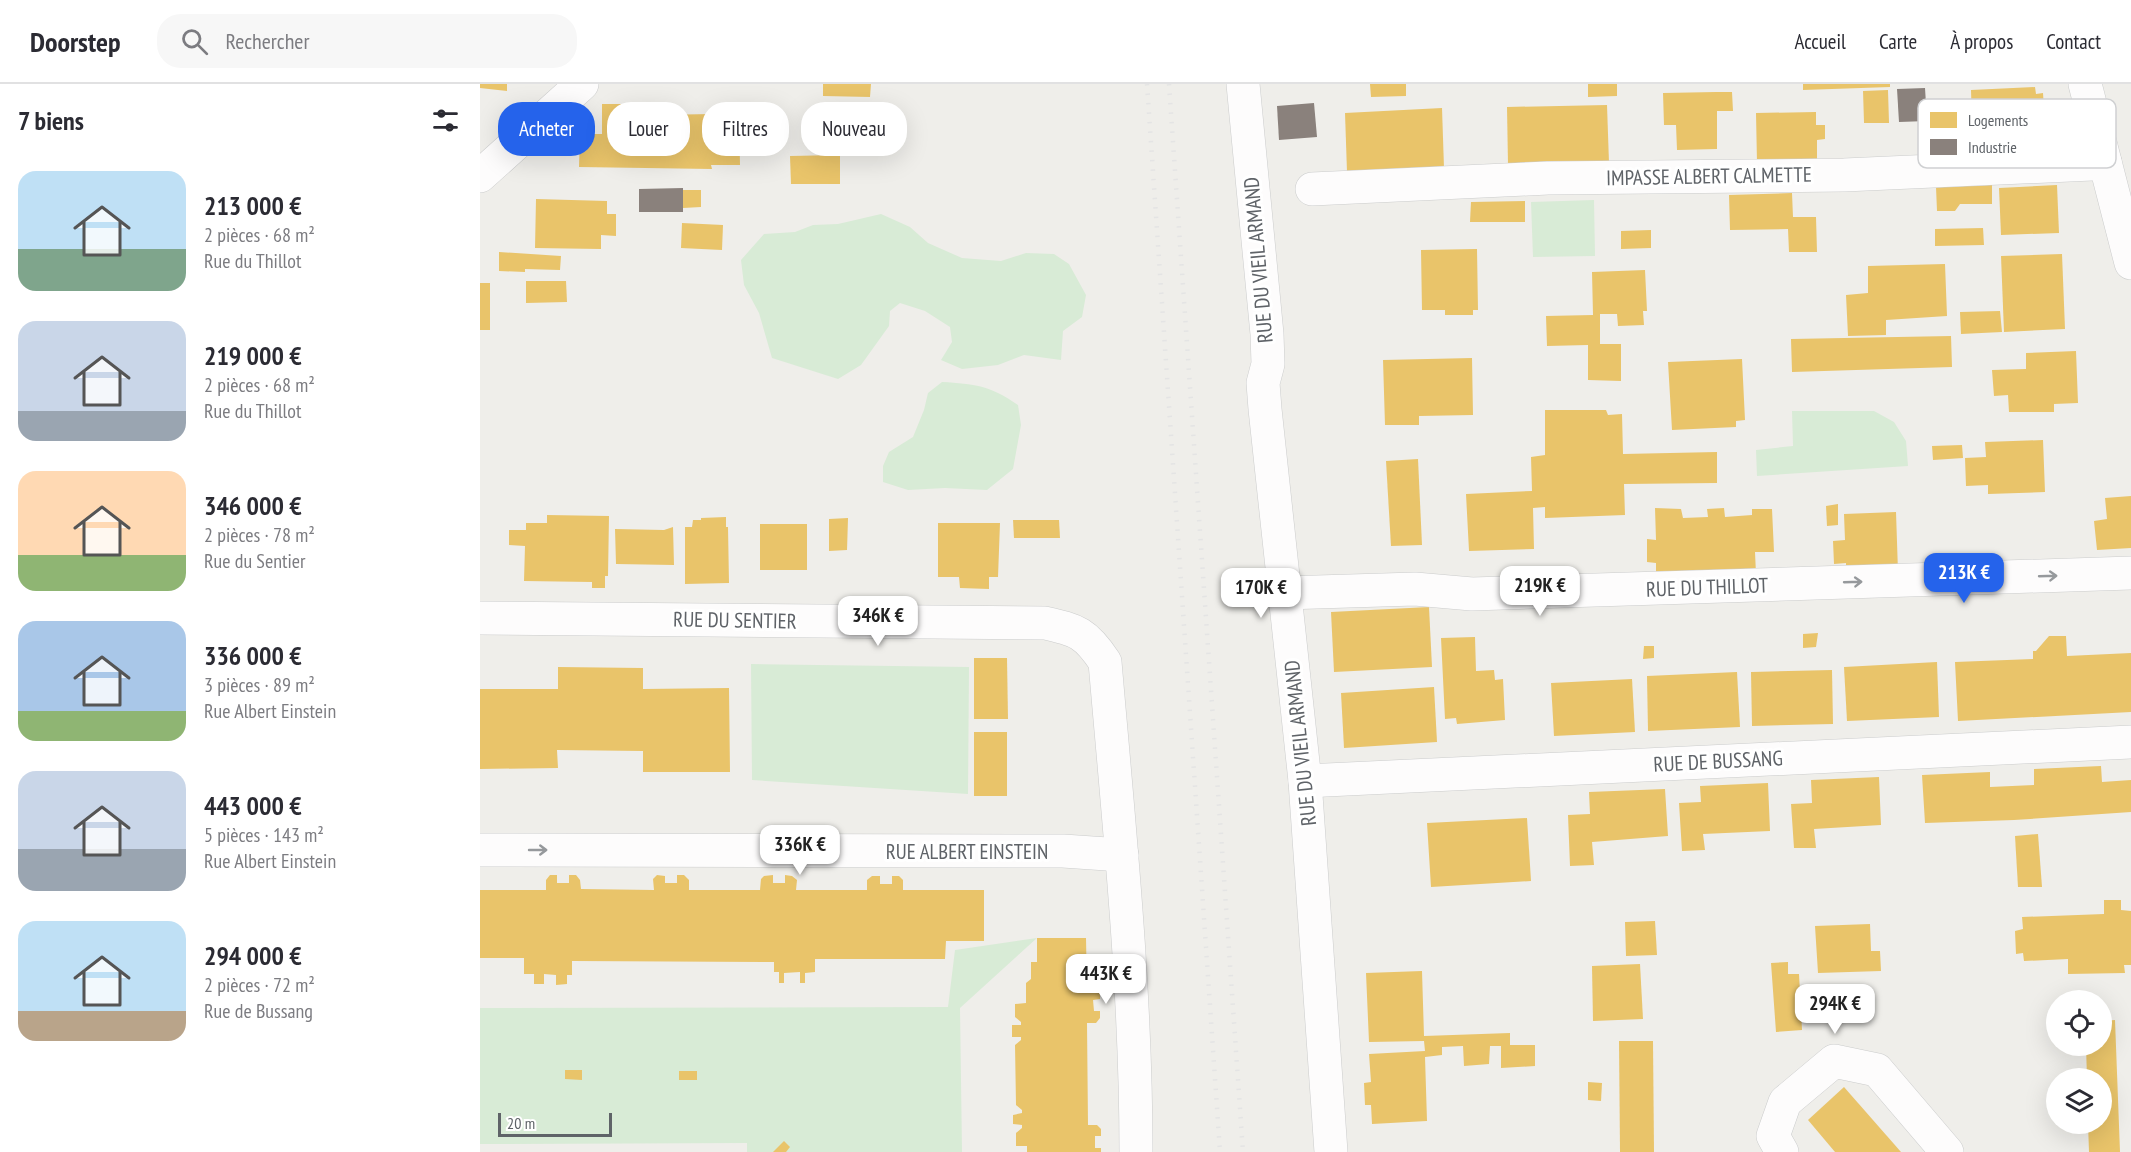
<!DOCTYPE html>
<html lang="fr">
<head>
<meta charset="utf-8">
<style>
  :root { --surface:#fff; --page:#f7f7f7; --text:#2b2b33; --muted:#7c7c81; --line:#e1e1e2; --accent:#2563eb }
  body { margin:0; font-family:"PT Sans Narrow",sans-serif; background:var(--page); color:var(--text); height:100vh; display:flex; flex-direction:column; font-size:22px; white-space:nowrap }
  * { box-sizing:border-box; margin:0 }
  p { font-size:20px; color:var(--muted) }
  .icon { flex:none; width:33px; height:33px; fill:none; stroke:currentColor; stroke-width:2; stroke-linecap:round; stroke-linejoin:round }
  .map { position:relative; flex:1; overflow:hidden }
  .drawer { display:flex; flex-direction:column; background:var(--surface); width:480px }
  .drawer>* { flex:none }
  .banner { position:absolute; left:18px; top:18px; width:570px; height:54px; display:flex; gap:12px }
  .tools { position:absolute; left:1566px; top:906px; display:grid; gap:12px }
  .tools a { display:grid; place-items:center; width:66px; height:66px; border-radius:50%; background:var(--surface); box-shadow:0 6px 24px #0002; font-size:30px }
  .scale { position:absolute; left:18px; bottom:15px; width:114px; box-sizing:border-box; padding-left:6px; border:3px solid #5f6368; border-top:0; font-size:16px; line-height:21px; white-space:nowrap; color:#5f6368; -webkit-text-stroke:4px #fff; paint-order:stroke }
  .price { position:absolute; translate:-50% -51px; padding:0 14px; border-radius:12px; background:#fff; color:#222; font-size:20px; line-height:39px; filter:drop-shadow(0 2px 3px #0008) }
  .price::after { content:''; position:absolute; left:50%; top:36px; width:18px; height:14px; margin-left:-9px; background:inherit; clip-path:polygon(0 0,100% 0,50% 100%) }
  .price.active { background:var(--accent); color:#fff }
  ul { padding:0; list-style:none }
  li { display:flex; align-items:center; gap:18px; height:150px; padding:0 18px }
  li span { display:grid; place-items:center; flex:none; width:168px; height:120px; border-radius:18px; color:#555 }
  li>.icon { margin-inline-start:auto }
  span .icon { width:72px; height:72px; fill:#fffc; stroke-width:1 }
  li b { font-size:26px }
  h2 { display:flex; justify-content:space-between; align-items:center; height:72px; padding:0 18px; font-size:26px }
  .tag { padding:0 21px; border-radius:24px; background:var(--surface); box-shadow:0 6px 24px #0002; font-size:21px; line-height:54px }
  .tag.active { background:var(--accent); color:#fff }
  header { display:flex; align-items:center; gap:36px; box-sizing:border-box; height:84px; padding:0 30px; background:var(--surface); border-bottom:2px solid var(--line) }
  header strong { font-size:28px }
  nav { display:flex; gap:33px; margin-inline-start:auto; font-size:21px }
  .search { width:420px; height:54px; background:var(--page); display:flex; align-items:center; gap:15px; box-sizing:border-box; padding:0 21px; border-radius:24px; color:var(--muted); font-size:22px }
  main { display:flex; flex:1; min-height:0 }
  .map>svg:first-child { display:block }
  .green { fill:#d8ebd6 }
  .homes { fill:#e9c46a }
  .industry { fill:#8a817c }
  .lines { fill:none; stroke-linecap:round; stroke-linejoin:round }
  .minor-casing { stroke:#cbcccc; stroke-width:34 }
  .tertiary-casing { stroke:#cbcccc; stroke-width:34 }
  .minor { stroke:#fdfcfc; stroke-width:33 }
  .tertiary { stroke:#fdfcfc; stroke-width:33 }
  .rail { stroke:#e4e4e4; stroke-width:4.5; stroke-dasharray:1.5 8; stroke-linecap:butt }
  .oneway { stroke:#96999c }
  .labels { text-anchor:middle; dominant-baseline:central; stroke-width:6; stroke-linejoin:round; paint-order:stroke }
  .street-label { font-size:21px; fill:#5f6368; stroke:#fff }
  .key { fill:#fff; stroke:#cfd0d2; stroke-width:1.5 }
  .key-label { font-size:16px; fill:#5f6368 }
</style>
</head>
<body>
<header>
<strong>Doorstep</strong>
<div class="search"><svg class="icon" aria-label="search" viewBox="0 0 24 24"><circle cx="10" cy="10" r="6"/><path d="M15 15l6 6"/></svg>Rechercher</div>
<nav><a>Accueil</a><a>Carte</a><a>À propos</a><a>Contact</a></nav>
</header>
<main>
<section class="drawer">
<h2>7 biens<svg class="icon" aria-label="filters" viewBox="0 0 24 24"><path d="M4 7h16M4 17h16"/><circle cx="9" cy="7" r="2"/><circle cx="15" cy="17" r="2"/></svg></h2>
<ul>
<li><span style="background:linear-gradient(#bfe0f5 65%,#7fa58c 0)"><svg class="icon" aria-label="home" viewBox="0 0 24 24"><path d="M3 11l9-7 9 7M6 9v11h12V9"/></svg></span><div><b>213 000 €</b><p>2 pièces · 68 m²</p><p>Rue du Thillot</p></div></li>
<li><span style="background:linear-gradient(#c9d6e8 75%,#9aa5b1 0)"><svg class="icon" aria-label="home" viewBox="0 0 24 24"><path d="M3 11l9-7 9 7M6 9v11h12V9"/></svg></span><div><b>219 000 €</b><p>2 pièces · 68 m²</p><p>Rue du Thillot</p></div></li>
<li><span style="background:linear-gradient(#ffd9b3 70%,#8fb573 0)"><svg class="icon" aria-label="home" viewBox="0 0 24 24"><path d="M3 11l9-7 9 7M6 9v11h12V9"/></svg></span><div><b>346 000 €</b><p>2 pièces · 78 m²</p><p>Rue du Sentier</p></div></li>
<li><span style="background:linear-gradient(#a9c7e8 75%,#8fb573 0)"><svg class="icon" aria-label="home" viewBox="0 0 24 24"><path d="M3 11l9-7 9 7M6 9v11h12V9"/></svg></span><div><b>336 000 €</b><p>3 pièces · 89 m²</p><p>Rue Albert Einstein</p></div></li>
<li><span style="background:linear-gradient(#c9d6e8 65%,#9aa5b1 0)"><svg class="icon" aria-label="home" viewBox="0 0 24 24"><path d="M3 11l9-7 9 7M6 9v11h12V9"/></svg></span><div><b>443 000 €</b><p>5 pièces · 143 m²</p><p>Rue Albert Einstein</p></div></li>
<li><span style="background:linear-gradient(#bfe0f5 75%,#b9a48a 0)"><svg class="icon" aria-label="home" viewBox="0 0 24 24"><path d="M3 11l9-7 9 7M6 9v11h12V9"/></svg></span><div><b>294 000 €</b><p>2 pièces · 72 m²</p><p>Rue de Bussang</p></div></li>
</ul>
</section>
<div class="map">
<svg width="1651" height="1068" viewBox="0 0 1651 1068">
  <rect width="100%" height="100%" fill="#efeeea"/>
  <g class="green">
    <path d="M 1114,116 L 1115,172 L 1053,173 L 1051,118 Z"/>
    <path d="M 401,130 L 430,143 L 448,159 L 482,174 L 521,177 L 546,169 L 574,170 L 589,180 L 606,211 L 602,233 L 583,247 L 581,276 L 544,271 L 518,281 L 482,285 L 461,276 L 472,258 L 470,243 L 445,227 L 420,219 L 410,227 L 409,242 L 381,281 L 358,295 L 292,274 L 279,229 L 264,201 L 261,176 L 284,150 L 315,148 L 333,141 L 358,140 Z"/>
    <path d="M 462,298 C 495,300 509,301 538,321 L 541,341 L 533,385 L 507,406 L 465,404 L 428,406 L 403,398 L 403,382 L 409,368 L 433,353 L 444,326 L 448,309 Z"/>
    <path d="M 1312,327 L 1394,327 L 1414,338 L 1426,357 L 1428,382 L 1277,392 L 1276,366 L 1313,362 Z"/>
    <path d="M 271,580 L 489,583 L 488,710 L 272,696 Z"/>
    <path d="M 557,854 L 480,924 L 482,1068 L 267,1068 L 267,1059 L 0,1060 L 0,924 L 468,923 L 475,866 Z"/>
  </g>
  <g class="homes">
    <path d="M 0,0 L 27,0 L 27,7 L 0,4 Z"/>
    <path d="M 343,0 L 391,0 L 390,13 L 343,12 Z"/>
    <path d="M 890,0 L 926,0 L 926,12 L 891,13 Z"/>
    <path d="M 1108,0 L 1137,0 L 1137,12 L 1108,13 Z"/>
    <path d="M 1323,0 L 1410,0 L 1410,3 L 1323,6 Z"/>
    <path d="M 1555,3 L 1556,10 L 1563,9 L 1564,25 L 1556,25 L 1557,69 L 1493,71 L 1491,6 Z"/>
    <path d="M 1408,6 L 1409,39 L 1384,39 L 1383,7 Z"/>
    <path d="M 1236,8 L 1252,8 L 1253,27 L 1237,27 L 1237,65 L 1197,66 L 1196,41 L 1184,41 L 1183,9 Z"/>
    <path d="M 122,20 L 176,20 L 176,31 L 232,30 L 232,33 L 259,32 L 260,81 L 231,81 L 232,85 L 99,83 L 100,50 L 122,50 Z"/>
    <path d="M 1127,21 L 1129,79 L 1028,81 L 1027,23 Z"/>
    <path d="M 962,24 L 964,84 L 867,88 L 865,29 Z"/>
    <path d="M 1336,28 L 1336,41 L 1345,41 L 1345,55 L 1337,56 L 1337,78 L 1277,79 L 1276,29 Z"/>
    <path d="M 360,71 L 360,100 L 311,100 L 310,72 Z"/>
    <path d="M 1512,101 L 1512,120 L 1480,120 L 1475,127 L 1457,127 L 1456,103 Z"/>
    <path d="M 1577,101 L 1579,149 L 1521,151 L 1519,104 Z"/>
    <path d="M 202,106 L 221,106 L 221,123 L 203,124 Z"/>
    <path d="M 1312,109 L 1313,133 L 1336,133 L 1337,168 L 1309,168 L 1308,145 L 1250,146 L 1249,111 Z"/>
    <path d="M 56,115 L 127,117 L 127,130 L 136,130 L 136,152 L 121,151 L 121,165 L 55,164 Z"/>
    <path d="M 1045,117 L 1045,138 L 990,138 L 991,118 Z"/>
    <path d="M 202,139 L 243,141 L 242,166 L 201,164 Z"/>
    <path d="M 1503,144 L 1504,161 L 1455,162 L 1455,145 Z"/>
    <path d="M 1171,146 L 1171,164 L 1141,165 L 1141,147 Z"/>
    <path d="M 997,165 L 998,226 L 993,226 L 993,231 L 965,231 L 965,226 L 942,226 L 941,166 Z"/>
    <path d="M 19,168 L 81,172 L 80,186 L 45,185 L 45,188 L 19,187 Z"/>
    <path d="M 1582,170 L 1585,245 L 1524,248 L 1521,172 Z"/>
    <path d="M 1465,180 L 1467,232 L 1406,236 L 1406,251 L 1368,252 L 1366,211 L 1388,209 L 1388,182 Z"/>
    <path d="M 1165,186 L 1167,227 L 1163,227 L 1164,241 L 1138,242 L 1137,230 L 1120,230 L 1120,260 L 1141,260 L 1141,297 L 1108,296 L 1108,261 L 1067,262 L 1066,232 L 1113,231 L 1112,188 Z"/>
    <path d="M 46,197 L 86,197 L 87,218 L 46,219 Z"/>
    <rect x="0" y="199" width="10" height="47"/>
    <path d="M 1520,227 L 1522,248 L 1481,250 L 1480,228 Z"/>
    <path d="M 1471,252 L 1472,283 L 1312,288 L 1311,255 Z"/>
    <path d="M 1596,267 L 1598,319 L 1574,320 L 1574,328 L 1529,328 L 1528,311 L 1514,312 L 1512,286 L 1546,285 L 1546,269 Z"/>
    <path d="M 992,274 L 993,331 L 939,332 L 939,341 L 905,341 L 903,276 Z"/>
    <path d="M 1262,275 L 1265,336 L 1256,337 L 1256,343 L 1192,346 L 1188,278 Z"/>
    <path d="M 1065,326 L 1126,326 L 1128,331 L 1142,330 L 1143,370 L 1237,368 L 1237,399 L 1144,400 L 1145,431 L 1065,434 L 1065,423 L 1053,424 L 1054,465 L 989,467 L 986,410 L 1052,407 L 1051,373 L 1065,371 Z"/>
    <path d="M 1563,356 L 1565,408 L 1508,410 L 1508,401 L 1486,402 L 1485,374 L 1506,373 L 1505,358 Z"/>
    <path d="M 1482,361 L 1483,374 L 1453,376 L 1452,362 Z"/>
    <path d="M 938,375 L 942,461 L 911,462 L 906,377 Z"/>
    <path d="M 1651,412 L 1651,464 L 1617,466 L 1614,437 L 1627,435 L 1625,414 Z"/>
    <path d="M 1358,420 L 1358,441 L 1347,442 L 1346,422 Z"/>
    <path d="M 1175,424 L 1201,425 L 1203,434 L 1228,433 L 1227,425 L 1244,424 L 1245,433 L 1272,431 L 1272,425 L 1292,425 L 1294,468 L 1275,468 L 1276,490 L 1176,492 L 1176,479 L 1167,478 L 1167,455 L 1176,456 Z"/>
    <path d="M 1416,428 L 1418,488 L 1366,490 L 1366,479 L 1354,480 L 1353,457 L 1365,456 L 1364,430 Z"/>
    <path d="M 67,431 L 129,432 L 128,492 L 125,492 L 125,504 L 112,504 L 112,498 L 44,497 L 45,462 L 29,461 L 29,446 L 46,446 L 46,439 L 67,439 Z"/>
    <path d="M 246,433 L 246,443 L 248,443 L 249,499 L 205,500 L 205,443 L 212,443 L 213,436 L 221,436 L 221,434 Z"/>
    <path d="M 368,434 L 367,466 L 349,467 L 349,435 Z"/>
    <path d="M 533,436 L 579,436 L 580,454 L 534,454 Z"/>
    <path d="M 458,439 L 520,439 L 518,493 L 509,493 L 509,505 L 480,504 L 479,493 L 458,493 Z"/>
    <rect x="280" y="440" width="47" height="46"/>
    <path d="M 193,443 L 194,481 L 136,480 L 135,445 L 184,446 Z"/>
    <path d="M 949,523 L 952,583 L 854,588 L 851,528 Z"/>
    <path d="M 1338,549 L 1336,563 L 1323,564 L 1323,550 Z"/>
    <path d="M 1569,552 L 1586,552 L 1587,572 L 1651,569 L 1651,628 L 1478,637 L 1475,578 L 1553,575 L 1553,567 L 1556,567 Z"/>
    <path d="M 995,553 L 996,587 L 1014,586 L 1015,596 L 1023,595 L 1025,636 L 977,640 L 976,634 L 965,635 L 961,554 Z"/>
    <path d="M 1164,562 L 1174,562 L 1174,574 L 1163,575 Z"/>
    <path d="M 494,574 L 527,574 L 528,635 L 494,635 Z"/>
    <path d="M 1457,578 L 1459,633 L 1367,637 L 1364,583 Z"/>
    <path d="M 78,583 L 163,584 L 163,605 L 249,604 L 250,688 L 163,688 L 163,667 L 77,666 L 78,684 L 0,685 L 0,605 L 78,605 Z"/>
    <path d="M 1352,586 L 1353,640 L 1272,642 L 1271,588 Z"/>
    <path d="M 1257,588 L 1260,643 L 1168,647 L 1167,592 Z"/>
    <path d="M 1152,595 L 1155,648 L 1074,652 L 1071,599 Z"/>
    <path d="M 954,603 L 957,658 L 864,664 L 861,609 Z"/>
    <rect x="494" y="648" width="33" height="64"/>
    <path d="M 1621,682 L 1622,698 L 1651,696 L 1651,728 L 1534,736 L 1445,739 L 1442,691 L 1510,688 L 1510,703 L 1554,701 L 1554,685 Z"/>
    <path d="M 1399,693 L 1401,741 L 1334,745 L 1336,764 L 1314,764 L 1311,720 L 1332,719 L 1331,696 Z"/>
    <path d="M 1288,699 L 1290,747 L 1223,750 L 1225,766 L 1202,767 L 1199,719 L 1221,718 L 1220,702 Z"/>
    <path d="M 1185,705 L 1188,752 L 1112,758 L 1114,781 L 1090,782 L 1088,731 L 1110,730 L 1109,708 Z"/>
    <path d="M 1047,734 L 1051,797 L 951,803 L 947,739 Z"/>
    <path d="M 1558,750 L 1562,803 L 1538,803 L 1535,752 Z"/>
    <path d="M 70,791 L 77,791 L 77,799 L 89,799 L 89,791 L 96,791 L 100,796 L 101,805 L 174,806 L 173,795 L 177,791 L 185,792 L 185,799 L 197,799 L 197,791 L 204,791 L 209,796 L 209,806 L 280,806 L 281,795 L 284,792 L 293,791 L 293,799 L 305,799 L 305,791 L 312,792 L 317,796 L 316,806 L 387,806 L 387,796 L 392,792 L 400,792 L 400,800 L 412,800 L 412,792 L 419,792 L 423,796 L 423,806 L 504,806 L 504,857 L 466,857 L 465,875 L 335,875 L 335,888 L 325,889 L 325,899 L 320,899 L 320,888 L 304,889 L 304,899 L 299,899 L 299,888 L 294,888 L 294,878 L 92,877 L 92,891 L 87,891 L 87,900 L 76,901 L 76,891 L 64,890 L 64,900 L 54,900 L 54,890 L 44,890 L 44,874 L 0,874 L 0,806 L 66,806 L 66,796 Z"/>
    <path d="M 1624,816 L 1641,816 L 1641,826 L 1651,827 L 1651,881 L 1644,881 L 1645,889 L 1588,890 L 1588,875 L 1544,877 L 1543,869 L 1536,870 L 1535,847 L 1543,845 L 1542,833 L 1624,830 Z"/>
    <path d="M 1175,837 L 1177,871 L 1146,872 L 1145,838 Z"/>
    <path d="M 1390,840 L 1391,867 L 1400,867 L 1401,887 L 1338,889 L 1335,842 Z"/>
    <path d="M 557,854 L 606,854 L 607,905 L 615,904 L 620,908 L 620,915 L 613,916 L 614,927 L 620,927 L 620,934 L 616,939 L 607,939 L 608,1041 L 617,1041 L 621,1045 L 621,1052 L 615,1052 L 615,1064 L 621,1064 L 621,1068 L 547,1068 L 547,1062 L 536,1062 L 536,1049 L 542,1044 L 542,1041 L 533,1040 L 533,1031 L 542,1029 L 542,1026 L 536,1021 L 535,961 L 541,956 L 541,953 L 532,953 L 532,941 L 541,941 L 541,938 L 535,933 L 535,920 L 546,919 L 546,899 L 551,895 L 551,878 L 557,878 Z"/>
    <path d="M 1308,878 L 1308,890 L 1319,890 L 1322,946 L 1296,948 L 1291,879 Z"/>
    <path d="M 1160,880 L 1163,935 L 1113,937 L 1112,882 Z"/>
    <path d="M 942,887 L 944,952 L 1030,949 L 1030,961 L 1055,961 L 1055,982 L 1021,984 L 1021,962 L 1010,962 L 1009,980 L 984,982 L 983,962 L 962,963 L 962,971 L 945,973 L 947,1037 L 892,1040 L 891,1021 L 885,1021 L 884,999 L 891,998 L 889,970 L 945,967 L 944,957 L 889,958 L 886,889 Z"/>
    <path d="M 1635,936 L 1640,1068 L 1609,1068 L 1608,1040 L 1622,1040 L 1622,994 L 1607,994 L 1606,962 L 1622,962 L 1622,937 Z"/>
    <path d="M 1139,957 L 1173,957 L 1174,1068 L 1140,1068 Z"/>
    <path d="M 85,986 L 102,986 L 102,996 L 85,995 Z"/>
    <rect x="199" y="987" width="18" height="9"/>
    <path d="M 1108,998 L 1122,999 L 1121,1017 L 1108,1016 Z"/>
    <path d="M 1364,1003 L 1421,1068 L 1355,1068 L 1328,1036 Z"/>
    <path d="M 304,1057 L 310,1063 L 306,1068 L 293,1068 Z"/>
  </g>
  <g class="industry">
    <path d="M 1445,4 L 1447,37 L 1419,38 L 1417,5 Z"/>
    <path d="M 834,19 L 837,53 L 799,56 L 797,22 Z"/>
    <path d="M 203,104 L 203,128 L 159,128 L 159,105 Z"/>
  </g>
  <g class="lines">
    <g class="minor-casing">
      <g id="minor">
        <path d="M 763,0 L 787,250 L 788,280 L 783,299 L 785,325 L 825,697 L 851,1068"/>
        <path d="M 1605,0 L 1651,179"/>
        <path d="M 832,105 L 1068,94 L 1364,91 L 1612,80 L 1625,78"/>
        <path d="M 804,509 L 935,505 L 992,510 L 1651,489"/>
        <path d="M 0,534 L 565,539 C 597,546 606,549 625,578 C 639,741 656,904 656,1068"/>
        <path d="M 825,697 L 1651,658"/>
        <path d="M 0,766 L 583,767 L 642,771"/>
        <path d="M 1302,1068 L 1293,1052 L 1305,1018 L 1354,977 L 1397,986 L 1467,1068"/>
      </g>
    </g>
    <g class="tertiary-casing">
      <path id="tertiary" d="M 0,92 L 102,0"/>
    </g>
    <use href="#minor" class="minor"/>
    <use href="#tertiary" class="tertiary"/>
    <g class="rail">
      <path d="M 667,0 L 740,1068"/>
      <path d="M 689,0 L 763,1068"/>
    </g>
  </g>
  <defs><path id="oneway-shaft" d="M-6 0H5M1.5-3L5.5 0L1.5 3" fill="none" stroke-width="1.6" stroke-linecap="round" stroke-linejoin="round" transform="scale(1.5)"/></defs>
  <g class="oneway">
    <use href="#oneway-shaft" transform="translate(1568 492) rotate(-2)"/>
    <use href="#oneway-shaft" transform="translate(1373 498) rotate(-2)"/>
    <use href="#oneway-shaft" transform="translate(58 766)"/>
  </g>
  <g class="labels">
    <g class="street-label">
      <text transform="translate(1229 92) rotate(-1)">IMPASSE ALBERT CALMETTE</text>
      <text transform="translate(778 176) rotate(-95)">RUE DU VIEIL ARMAND</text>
      <text transform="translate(1227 503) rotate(-2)">RUE DU THILLOT</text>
      <text transform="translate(255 536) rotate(1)">RUE DU SENTIER</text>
      <text transform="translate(820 659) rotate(-96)">RUE DU VIEIL ARMAND</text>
      <text transform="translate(1238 677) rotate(-3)">RUE DE BUSSANG</text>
      <text x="487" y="767">RUE ALBERT EINSTEIN</text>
    </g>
  </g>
  <rect x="1438" y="15" width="198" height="69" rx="9" class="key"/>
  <rect x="1450" y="28" width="27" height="16" fill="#e9c46a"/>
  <rect x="1450" y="55" width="27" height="16" fill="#8a817c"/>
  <g class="key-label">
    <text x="1488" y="42">Logements</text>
    <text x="1488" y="69">Industrie</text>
  </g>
</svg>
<div class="tools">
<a><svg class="icon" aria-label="locate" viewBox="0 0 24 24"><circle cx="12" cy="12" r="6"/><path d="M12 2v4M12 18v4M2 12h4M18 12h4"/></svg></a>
<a><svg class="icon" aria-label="layers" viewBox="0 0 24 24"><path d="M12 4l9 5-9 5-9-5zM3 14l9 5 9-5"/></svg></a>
</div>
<div class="scale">20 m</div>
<b class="price active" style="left:1484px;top:520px">213K €</b>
<b class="price" style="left:1060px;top:533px">219K €</b>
<b class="price" style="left:781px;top:535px">170K €</b>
<b class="price" style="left:398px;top:563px">346K €</b>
<b class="price" style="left:320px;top:792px">336K €</b>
<b class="price" style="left:626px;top:921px">443K €</b>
<b class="price" style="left:1355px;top:951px">294K €</b>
<div class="banner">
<a class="tag active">Acheter</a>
<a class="tag">Louer</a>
<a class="tag">Filtres</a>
<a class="tag">Nouveau</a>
</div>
</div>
</main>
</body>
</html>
